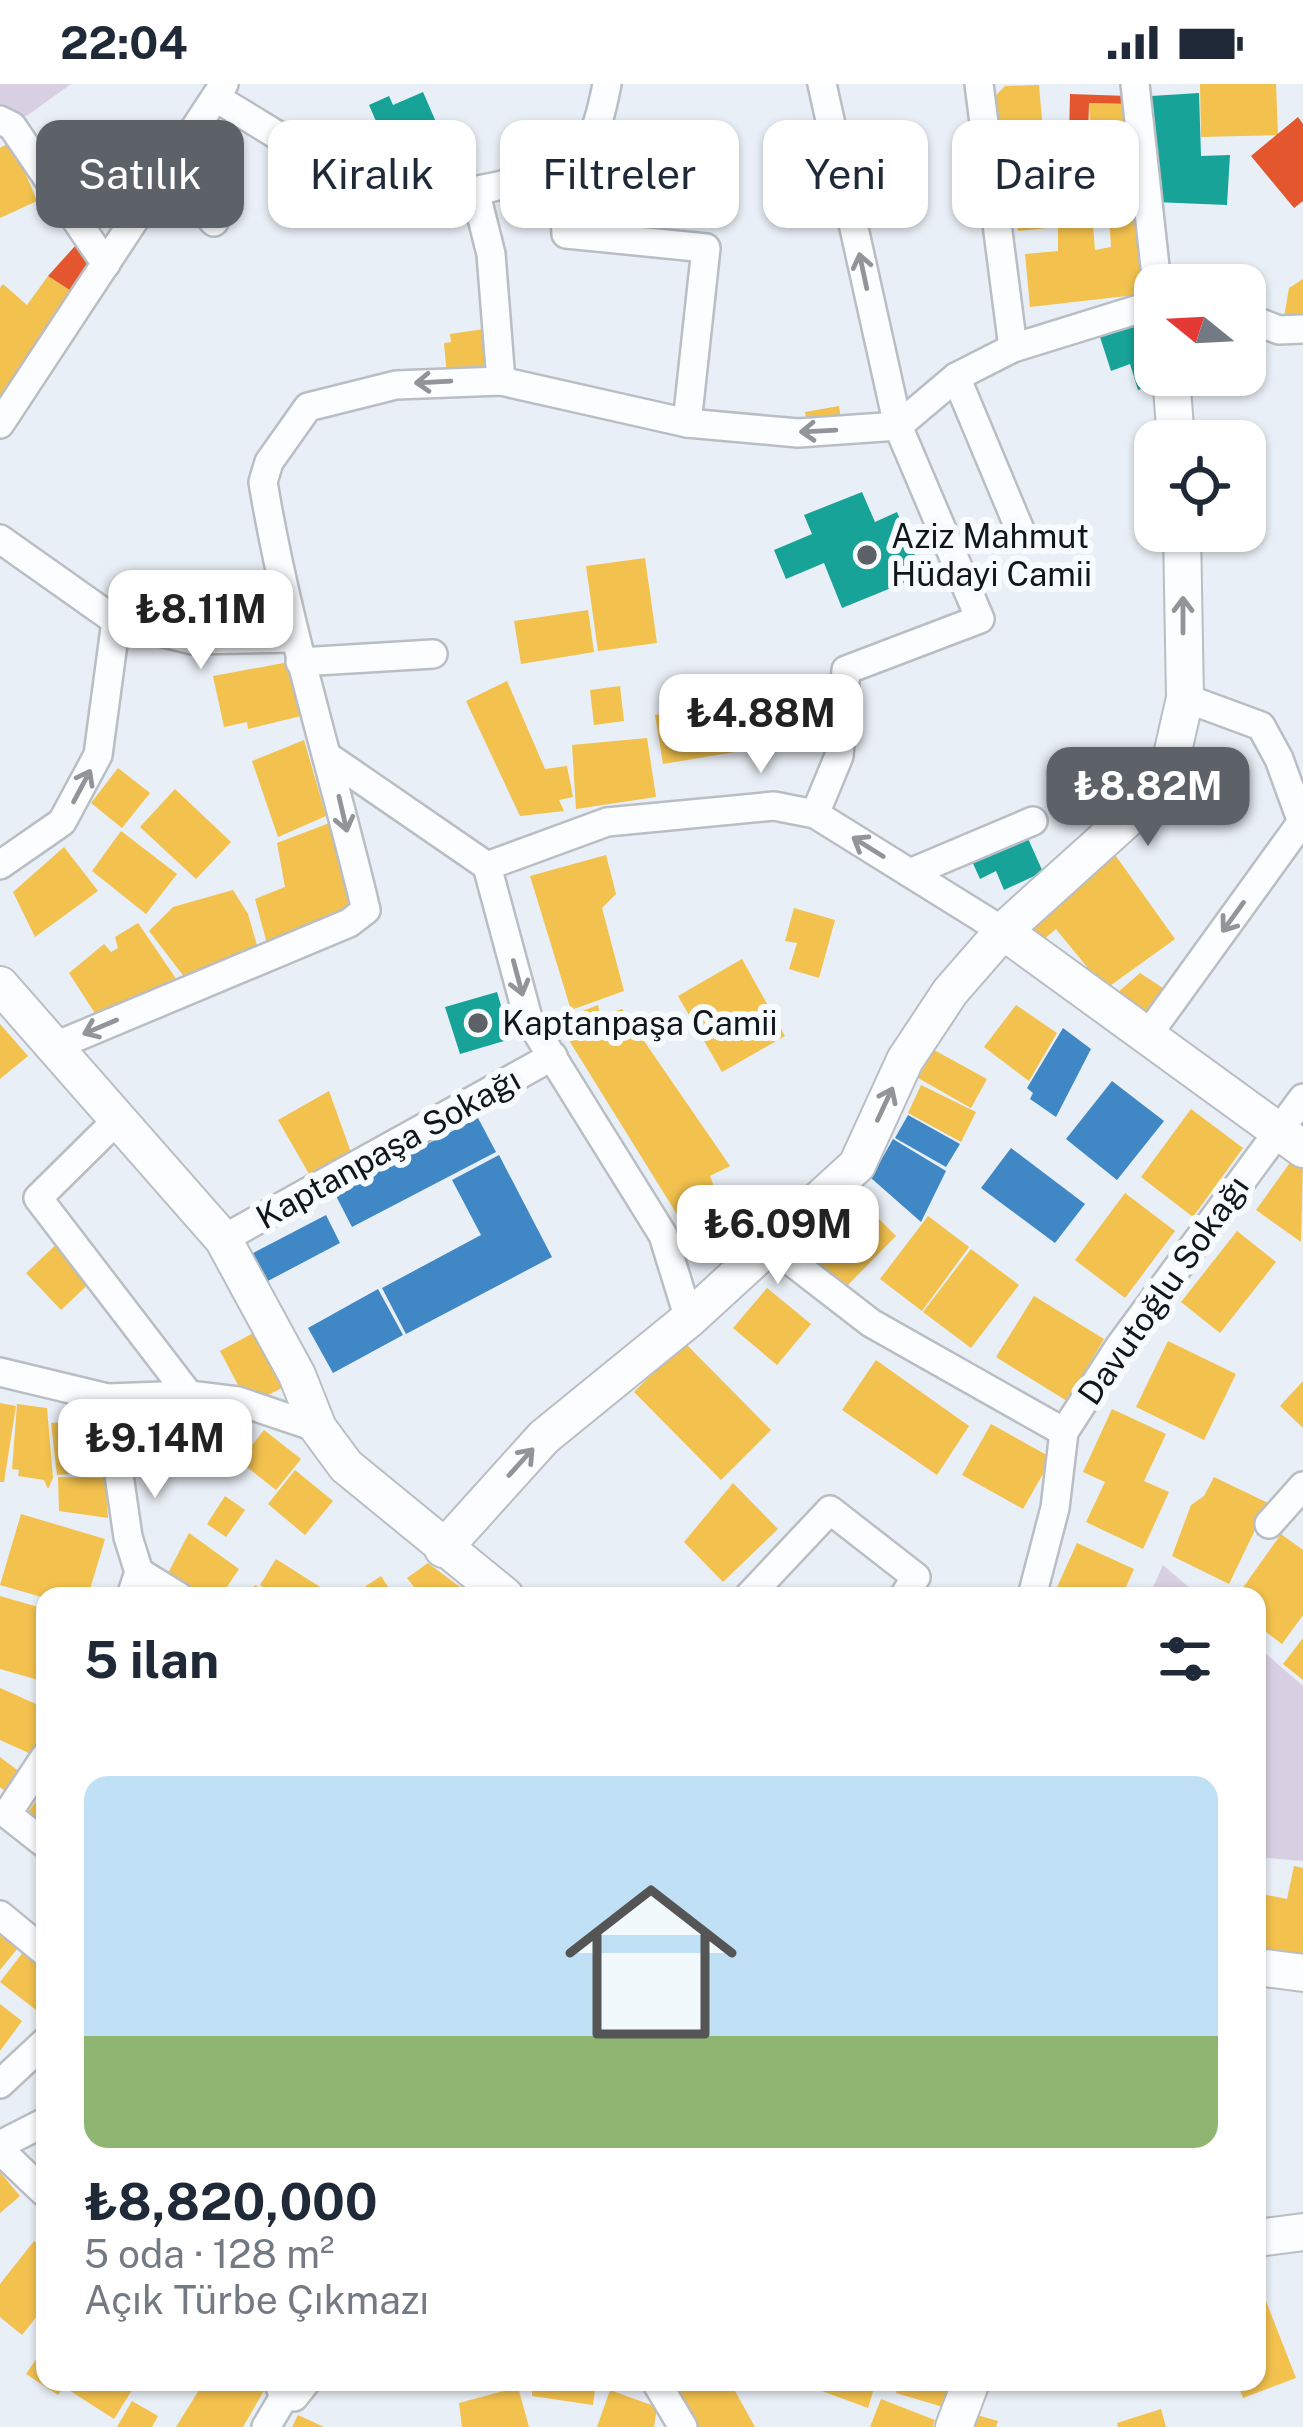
<!DOCTYPE html>
<html lang="tr">
<head>
<meta charset="utf-8">
<style>
  :root { --surface:#fff; --page:#f6f6f7; --text:#1f2937; --muted:#747a83; --line:#e0e1e3; --accent:#5d6268 }
  body { margin:0; font-family:"Public Sans",sans-serif; background:var(--page); color:var(--text); height:100vh; display:flex; flex-direction:column; font-size:45px; white-space:nowrap }
  * { box-sizing:border-box; margin:0 }
  p { font-size:39px; color:var(--muted) }
  .icon { flex:none; width:66px; height:66px; fill:none; stroke:currentColor; stroke-width:2; stroke-linecap:round; stroke-linejoin:round }
  .map { position:relative; flex:1; overflow:hidden }
  .sheet { position:absolute; left:36px; top:1503px; width:1230px; height:804px; display:flex; flex-direction:column; background:var(--surface); border-radius:24px; box-shadow:0 3px 9px #0004 }
  .sheet>* { flex:none }
  .hud { position:absolute; left:36px; top:36px; width:1233px; height:108px; display:flex; gap:24px }
  .needle { width:78px; rotate:288deg }
  .tools { position:absolute; left:1134px; top:180px; display:grid; gap:24px }
  .tools a { display:grid; place-items:center; width:132px; height:132px; border-radius:24px; background:var(--surface); box-shadow:0 3px 9px #0004; font-size:60px }
  .price { position:absolute; translate:-50% -102px; padding:0 27px; border-radius:24px; background:#fff; color:#222; font-size:39px; line-height:78px; filter:drop-shadow(0 3px 6px #0008) }
  .price::after { content:''; position:absolute; left:50%; top:72px; width:36px; height:27px; margin-left:-18px; background:inherit; clip-path:polygon(0 0,100% 0,50% 100%) }
  .price.on { background:var(--accent); color:#fff }
  ul { padding:0; list-style:none }
  li { display:grid; align-content:center; gap:24px; height:636px; padding:0 48px }
  li+li { border-top:3px solid var(--line) }
  li span { display:grid; place-items:center; height:372px; border-radius:24px; color:#555 }
  li>.icon { margin-inline-start:auto }
  span .icon { width:216px; height:216px; fill:#fffc; stroke-width:1 }
  li b { font-size:51px }
  h2 { display:flex; justify-content:space-between; align-items:center; height:144px; padding:0 48px; font-size:51px }
  .pill { padding:0 42px; border-radius:24px; background:var(--surface); box-shadow:0 3px 9px #0004; font-size:42px; line-height:108px }
  .pill.on { background:var(--accent); color:#fff }
  .status { display:flex; justify-content:space-between; align-items:center; height:84px; padding:0 60px; background:var(--surface); direction:ltr }
  .status svg { height:33px; fill:currentColor }
  .map>svg:first-child { display:block }
  .green { fill:#d9cfe2 }
  .homes { fill:#f2c14e }
  .shops { fill:#e4572e }
  .schools { fill:#3f88c5 }
  .public { fill:#17a398 }
  .lines { fill:none; stroke-linecap:round; stroke-linejoin:round }
  .street-casing { stroke:#b9bec4; stroke-width:32 }
  .secondary-casing { stroke:#b9bec4; stroke-width:40 }
  .street { stroke:#fcfdfe; stroke-width:27 }
  .secondary { stroke:#fcfdfe; stroke-width:36 }
  .oneway { stroke:#929598 }
  .poi-dot { fill:#5d6268; stroke:#f8fbfe; stroke-width:4.5 }
  .labels { text-anchor:middle; dominant-baseline:central; stroke-width:12; stroke-linejoin:round; paint-order:stroke }
  .poi-label { font-size:33px; fill:#11161b; stroke:#f8fbfe; text-anchor:start }
  .street-label { font-size:33px; fill:#11161b; stroke:#f8fbfe }
</style>
</head>
<body>
<div class="status"><b>22:04</b><svg viewBox="0 0 49 12"><path d="M0 12V9h3v3zM5 12V6h3v6zM10 12V3h3v9zM15 12V0h3v12zM26 1h20v11H26zM47 4h2v5h-2z"/></svg></div>
<div class="map">
<svg width="1303" height="2343" viewBox="0 0 1303 2343">
  <rect width="100%" height="100%" fill="#e9eff6"/>
  <g class="green">
    <path d="M 0,0 L 71,0 L 28,31 L 0,42 Z"/>
    <path d="M 1163,1481 L 1199,1512 L 1149,1512 Z"/>
    <path d="M 1257,1562 L 1303,1602 L 1303,1777 L 1257,1773 Z"/>
  </g>
  <g class="homes">
    <path d="M 1200,0 L 1276,0 L 1278,51 L 1201,53 Z"/>
    <path d="M 1039,1 L 1044,59 L 1064,56 L 1068,110 L 1055,111 L 1058,143 L 1018,147 L 995,12 L 1005,2 Z"/>
    <path d="M 1089,19 L 1131,20 L 1144,210 L 1030,223 L 1025,170 L 1058,167 L 1058,143 L 1093,141 L 1095,166 L 1111,163 L 1109,132 L 1124,130 L 1090,132 L 1088,101 L 1095,102 Z"/>
    <path d="M 81,56 L 96,76 L 68,106 L 52,76 Z"/>
    <path d="M 12,57 L 37,117 L 0,134 L 0,64 Z"/>
    <path d="M 48,192 L 79,212 L 0,329 L 0,204 L 3,200 L 27,221 Z"/>
    <path d="M 1303,195 L 1303,237 L 1284,233 L 1289,204 Z"/>
    <path d="M 484,245 L 490,294 L 447,292 L 444,259 L 451,258 L 450,250 Z"/>
    <path d="M 839,322 L 841,335 L 807,341 L 805,328 Z"/>
    <path d="M 645,474 L 657,559 L 598,567 L 586,482 Z"/>
    <path d="M 588,526 L 594,568 L 521,580 L 514,537 Z"/>
    <path d="M 289,578 L 301,632 L 248,645 L 247,638 L 224,643 L 213,592 Z"/>
    <path d="M 507,597 L 545,685 L 567,682 L 573,713 L 559,716 L 564,727 L 520,732 L 466,617 Z"/>
    <path d="M 620,602 L 624,637 L 594,641 L 590,606 Z"/>
    <path d="M 758,614 L 765,663 L 663,680 L 655,631 Z"/>
    <path d="M 647,654 L 656,713 L 576,725 L 572,661 Z"/>
    <path d="M 304,656 L 326,732 L 278,753 L 252,677 Z"/>
    <path d="M 118,684 L 150,709 L 122,744 L 91,719 Z"/>
    <path d="M 175,705 L 231,758 L 196,795 L 140,743 Z"/>
    <path d="M 332,738 L 353,821 L 348,835 L 269,867 L 255,815 L 285,803 L 277,759 Z"/>
    <path d="M 121,747 L 177,790 L 146,830 L 92,787 Z"/>
    <path d="M 64,763 L 98,807 L 35,853 L 13,808 Z"/>
    <path d="M 1113,768 L 1175,855 L 1100,909 L 1078,889 L 1087,883 L 1056,845 L 1043,856 L 1027,836 Z"/>
    <path d="M 606,771 L 616,810 L 602,824 L 624,907 L 571,926 L 530,792 Z"/>
    <path d="M 233,806 L 248,830 L 260,872 L 189,899 L 149,847 L 173,823 Z"/>
    <path d="M 794,824 L 835,836 L 819,894 L 789,885 L 797,859 L 785,857 Z"/>
    <path d="M 138,839 L 181,902 L 100,937 L 69,889 L 104,860 L 111,868 L 118,864 L 115,853 Z"/>
    <path d="M 742,875 L 785,952 L 722,988 L 678,912 Z"/>
    <path d="M 1140,889 L 1163,904 L 1145,931 L 1117,909 Z"/>
    <path d="M 598,921 L 600,932 L 622,925 L 730,1082 L 710,1092 L 717,1111 L 683,1140 L 557,937 Z"/>
    <path d="M 1016,921 L 1057,949 L 1029,997 L 984,963 Z"/>
    <path d="M 0,940 L 28,972 L 0,995 Z"/>
    <path d="M 934,966 L 987,995 L 971,1024 L 918,994 Z"/>
    <path d="M 921,1001 L 976,1028 L 961,1058 L 908,1029 Z"/>
    <path d="M 329,1007 L 353,1074 L 312,1095 L 278,1036 Z"/>
    <path d="M 1191,1025 L 1243,1064 L 1193,1133 L 1141,1093 Z"/>
    <path d="M 1294,1073 L 1303,1080 L 1301,1158 L 1256,1126 Z"/>
    <path d="M 853,1109 L 896,1152 L 843,1206 L 800,1163 Z"/>
    <path d="M 1125,1109 L 1175,1147 L 1125,1214 L 1075,1176 Z"/>
    <path d="M 928,1132 L 969,1163 L 922,1227 L 880,1195 Z"/>
    <path d="M 1237,1147 L 1276,1178 L 1220,1249 L 1181,1218 Z"/>
    <path d="M 61,1156 L 96,1193 L 61,1226 L 26,1189 Z"/>
    <path d="M 971,1165 L 1019,1201 L 971,1264 L 923,1228 Z"/>
    <path d="M 767,1204 L 811,1240 L 777,1281 L 733,1244 Z"/>
    <path d="M 1034,1212 L 1104,1255 L 1067,1317 L 996,1273 Z"/>
    <path d="M 255,1248 L 284,1303 L 266,1312 L 238,1301 L 220,1267 Z"/>
    <path d="M 1168,1257 L 1236,1290 L 1204,1356 L 1136,1323 Z"/>
    <path d="M 684,1258 L 771,1346 L 721,1396 L 634,1308 Z"/>
    <path d="M 876,1276 L 969,1342 L 937,1391 L 842,1326 Z"/>
    <path d="M 1303,1297 L 1303,1344 L 1280,1322 Z"/>
    <path d="M 0,1319 L 16,1322 L 4,1398 L 0,1398 Z"/>
    <path d="M 17,1320 L 47,1324 L 53,1394 L 48,1405 L 44,1396 L 18,1392 L 19,1386 L 12,1385 Z"/>
    <path d="M 1112,1325 L 1166,1350 L 1144,1397 L 1169,1408 L 1143,1465 L 1086,1438 L 1105,1398 L 1083,1388 Z"/>
    <path d="M 79,1337 L 82,1389 L 57,1391 L 51,1339 Z"/>
    <path d="M 991,1340 L 1052,1374 L 1023,1425 L 962,1391 Z"/>
    <path d="M 264,1346 L 301,1375 L 276,1406 L 239,1377 Z"/>
    <path d="M 295,1386 L 333,1417 L 305,1451 L 268,1420 Z"/>
    <path d="M 58,1393 L 105,1394 L 108,1434 L 59,1427 Z"/>
    <path d="M 1214,1393 L 1268,1419 L 1229,1500 L 1172,1472 L 1191,1421 L 1204,1412 Z"/>
    <path d="M 733,1399 L 778,1445 L 723,1498 L 684,1458 Z"/>
    <path d="M 225,1412 L 245,1426 L 226,1453 L 207,1440 Z"/>
    <path d="M 21,1430 L 105,1455 L 88,1512 L 45,1514 L 0,1501 Z"/>
    <path d="M 189,1449 L 239,1485 L 221,1512 L 194,1512 L 166,1493 Z"/>
    <path d="M 1281,1450 L 1303,1466 L 1303,1531 L 1282,1560 L 1257,1541 L 1257,1512 L 1237,1512 Z"/>
    <path d="M 1077,1459 L 1134,1485 L 1122,1512 L 1053,1512 Z"/>
    <path d="M 276,1475 L 328,1508 L 326,1512 L 278,1512 L 260,1501 Z"/>
    <path d="M 428,1479 L 472,1512 L 421,1512 L 407,1494 Z"/>
    <path d="M 381,1492 L 394,1512 L 351,1512 Z"/>
    <path d="M 255,1501 L 273,1512 L 248,1512 Z"/>
    <path d="M 0,1512 L 45,1525 L 45,1598 L 0,1585 Z"/>
    <path d="M 1303,1554 L 1303,1596 L 1283,1580 Z"/>
    <path d="M 0,1604 L 45,1624 L 45,1640 L 31,1670 L 0,1656 Z"/>
    <path d="M 0,1673 L 21,1689 L 6,1708 L 0,1703 Z"/>
    <path d="M 45,1705 L 45,1746 L 25,1732 Z"/>
    <path d="M 1294,1782 L 1303,1784 L 1303,1874 L 1257,1867 L 1257,1809 L 1287,1815 Z"/>
    <path d="M 0,1842 L 22,1859 L 0,1886 Z"/>
    <path d="M 24,1867 L 45,1883 L 45,1933 L 0,1898 Z"/>
    <path d="M 0,1920 L 22,1937 L 0,1967 Z"/>
    <path d="M 45,1975 L 45,2006 L 32,1982 Z"/>
    <path d="M 0,2088 L 20,2112 L 0,2129 Z"/>
    <path d="M 34,2157 L 45,2166 L 45,2222 L 22,2251 L 0,2233 L 0,2200 Z"/>
    <path d="M 1264,2212 L 1296,2294 L 1243,2314 L 1237,2298 L 1257,2298 L 1257,2215 Z"/>
    <path d="M 45,2262 L 45,2298 L 137,2298 L 114,2335 L 64,2303 L 58,2311 L 26,2290 Z"/>
    <path d="M 204,2298 L 269,2298 L 243,2343 L 176,2343 Z"/>
    <path d="M 532,2298 L 596,2298 L 593,2321 L 532,2312 Z"/>
    <path d="M 676,2298 L 730,2298 L 755,2343 L 694,2343 Z"/>
    <path d="M 813,2298 L 876,2298 L 868,2324 L 811,2303 Z"/>
    <path d="M 898,2298 L 950,2298 L 943,2323 L 896,2309 Z"/>
    <path d="M 518,2303 L 529,2343 L 462,2343 L 459,2319 Z"/>
    <path d="M 610,2306 L 657,2323 L 654,2343 L 597,2343 Z"/>
    <path d="M 881,2315 L 935,2336 L 933,2343 L 870,2343 Z"/>
    <path d="M 132,2317 L 158,2332 L 152,2343 L 117,2343 Z"/>
    <path d="M 1161,2325 L 1166,2343 L 1118,2343 L 1117,2339 Z"/>
    <path d="M 963,2327 L 998,2337 L 996,2343 L 959,2343 Z"/>
    <path d="M 298,2331 L 324,2343 L 292,2343 Z"/>
  </g>
  <g class="shops">
    <path d="M 1070,10 L 1128,12 L 1131,20 L 1089,19 L 1088,54 L 1069,53 Z"/>
    <path d="M 1298,33 L 1303,40 L 1303,117 L 1294,124 L 1251,72 Z"/>
    <path d="M 75,162 L 95,184 L 79,212 L 48,192 Z"/>
  </g>
  <g class="schools">
    <path d="M 1063,944 L 1091,965 L 1056,1033 L 1030,1015 L 1033,1009 L 1027,1004 Z"/>
    <path d="M 1112,997 L 1164,1037 L 1117,1096 L 1066,1055 Z"/>
    <path d="M 908,1031 L 960,1060 L 946,1083 L 895,1054 Z"/>
    <path d="M 478,1034 L 496,1068 L 352,1143 L 334,1108 Z"/>
    <path d="M 893,1055 L 946,1087 L 921,1138 L 871,1094 Z"/>
    <path d="M 1011,1064 L 1085,1120 L 1055,1159 L 981,1104 Z"/>
    <path d="M 499,1071 L 552,1173 L 406,1250 L 382,1204 L 481,1151 L 452,1096 Z"/>
    <path d="M 326,1131 L 340,1159 L 266,1198 L 251,1170 Z"/>
    <path d="M 378,1205 L 403,1251 L 333,1289 L 308,1244 Z"/>
  </g>
  <g class="public">
    <path d="M 423,8 L 439,45 L 391,72 L 369,21 L 389,12 L 393,21 Z"/>
    <path d="M 1199,9 L 1201,72 L 1230,71 L 1227,121 L 1154,118 L 1151,12 Z"/>
    <path d="M 91,82 L 125,110 L 108,136 L 89,135 L 68,106 Z"/>
    <path d="M 1143,240 L 1160,299 L 1138,306 L 1130,280 L 1111,287 L 1100,253 Z"/>
    <path d="M 862,408 L 875,438 L 897,428 L 923,491 L 842,524 L 824,479 L 786,495 L 774,466 L 812,450 L 804,431 Z"/>
    <path d="M 1026,750 L 1043,788 L 1004,806 L 996,787 L 980,795 L 971,775 Z"/>
    <path d="M 497,908 L 511,955 L 460,970 L 445,923 Z"/>
  </g>
  <g class="lines">
    <g class="street-casing">
      <g id="street">
        <path d="M 979,0 L 1013,264"/>
        <path d="M 1135,0 L 1157,201"/>
        <path d="M 216,14 C 329,80 387,137 524,95 C 586,76 595,62 607,0"/>
        <path d="M 0,36 L 12,42 L 106,180"/>
        <path d="M 562,82 L 566,150 L 706,164 L 687,339"/>
        <path d="M 169,87 L 214,138"/>
        <path d="M 476,110 L 491,170 L 501,297"/>
        <path d="M 1245,233 L 1279,246 L 1303,245"/>
        <path d="M 956,293 L 1020,446"/>
        <path d="M 0,340 L 224,0"/>
        <path d="M 0,455 L 116,537 L 192,556 L 293,554"/>
        <path d="M 300,578 L 433,570"/>
        <path d="M 1185,614 L 1261,642 L 1279,675 L 1303,741"/>
        <path d="M 330,674 L 487,782 L 528,934 L 663,1151 L 689,1235"/>
        <path d="M 815,730 L 839,672 L 846,586 L 980,535 L 898,342 L 822,0"/>
        <path d="M 0,781 L 62,738 L 98,671 L 116,537"/>
        <path d="M 487,782 L 607,738 L 774,722 L 815,730 L 1003,847"/>
        <path d="M 910,789 L 1033,737"/>
        <path d="M 1147,952 L 1301,739"/>
        <path d="M 53,963 L 349,839 L 366,826 C 332,683 287,543 263,398 L 269,378 L 308,323 L 396,301 L 501,297 L 687,339 L 798,349 L 898,342 L 956,293 L 1013,264 L 1155,220"/>
        <path d="M 116,1037 L 38,1114 L 189,1311"/>
        <path d="M 223,1155 L 553,972"/>
        <path d="M 770,1161 L 871,1239 L 1064,1348"/>
        <path d="M 0,1288 L 108,1314 L 189,1311 L 238,1317 L 318,1344"/>
        <path d="M 108,1314 L 128,1453 L 139,1488 L 131,1512"/>
        <path d="M 1269,1440 L 1303,1402"/>
        <path d="M 139,1488 L 178,1512"/>
        <path d="M 749,1512 L 830,1426 L 916,1493 L 904,1512"/>
        <path d="M 1032,1512 L 1055,1424 L 1064,1348 L 1119,1263 L 1303,1014"/>
        <path d="M 45,1673 L 7,1730 L 45,1760"/>
        <path d="M 0,1831 L 45,1868"/>
        <path d="M 0,2000 L 45,1958"/>
        <path d="M 0,2061 L 45,2038"/>
        <path d="M 0,2066 L 45,2109"/>
        <path d="M 278,2298 L 282,2308 L 294,2313 L 306,2298"/>
        <path d="M 656,2298 L 683,2343"/>
        <path d="M 266,2343 L 285,2311"/>
      </g>
    </g>
    <g class="secondary-casing">
      <g id="secondary">
        <path d="M 1171,291 L 1176,357"/>
        <path d="M 1003,847 L 1303,1065"/>
        <path d="M 0,901 L 223,1155 L 297,1291 L 318,1344 L 346,1382 L 505,1512"/>
        <path d="M 443,1465 L 544,1353 L 689,1235 L 857,1081 L 905,976 L 950,908 L 1003,847 L 1146,718 L 1168,689 L 1185,614 L 1182,447"/>
        <path d="M 1257,1883 L 1303,1889"/>
        <path d="M 1257,2154 L 1303,2148"/>
        <path d="M 954,2343 L 971,2298"/>
      </g>
    </g>
    <use href="#street" class="street"/>
    <use href="#secondary" class="secondary"/>
  </g>
  <defs><path id="oneway-shaft" d="M-6 0H5M1.5-3L5.5 0L1.5 3" fill="none" stroke-width="1.6" stroke-linecap="round" stroke-linejoin="round" transform="scale(3)"/></defs>
  <g class="oneway">
    <use href="#oneway-shaft" transform="translate(863 187) rotate(-102)"/>
    <use href="#oneway-shaft" transform="translate(433 298) rotate(177)"/>
    <use href="#oneway-shaft" transform="translate(818 347) rotate(177)"/>
    <use href="#oneway-shaft" transform="translate(1183 531) rotate(-90)"/>
    <use href="#oneway-shaft" transform="translate(82 702) rotate(-62)"/>
    <use href="#oneway-shaft" transform="translate(343 730) rotate(77)"/>
    <use href="#oneway-shaft" transform="translate(868 763) rotate(-148)"/>
    <use href="#oneway-shaft" transform="translate(1233 833) rotate(126)"/>
    <use href="#oneway-shaft" transform="translate(518 894) rotate(75)"/>
    <use href="#oneway-shaft" transform="translate(100 943) rotate(157)"/>
    <use href="#oneway-shaft" transform="translate(885 1020) rotate(-65)"/>
    <use href="#oneway-shaft" transform="translate(521 1378) rotate(-48)"/>
  </g>
  <g class="poi-dot">
    <circle cx="867" cy="471" r="12"/>
    <circle cx="478" cy="939" r="12"/>
  </g>
  <g class="labels">
    <g class="poi-label">
      <text x="891" y="452">Aziz Mahmut<tspan x="891" dy="38">Hüdayi Camii</tspan></text>
      <text x="502" y="939">Kaptanpaşa Camii</text>
    </g>
    <g class="street-label">
      <text transform="translate(388 1064) rotate(-29)">Kaptanpaşa Sokağı</text>
      <text transform="translate(1163 1206) rotate(-55)">Davutoğlu Sokağı</text>
    </g>
  </g>
</svg>
<div class="tools">
<a><svg class="needle" viewBox="-14 -14 28 28"><path d="M0-13l5 13h-10z" fill="#e53935"/><path d="M0 13l5-13h-10z" fill="#747a83"/></svg></a>
<a><svg class="icon" aria-label="locate" viewBox="0 0 24 24"><circle cx="12" cy="12" r="6"/><path d="M12 2v4M12 18v4M2 12h4M18 12h4"/></svg></a>
</div>
<b class="price" style="left:201px;top:588px">₺8.11M</b>
<b class="price" style="left:761px;top:692px">₺4.88M</b>
<b class="price on" style="left:1148px;top:765px">₺8.82M</b>
<b class="price" style="left:778px;top:1203px">₺6.09M</b>
<b class="price" style="left:155px;top:1417px">₺9.14M</b>
<div class="hud">
<a class="pill on">Satılık</a>
<a class="pill">Kiralık</a>
<a class="pill">Filtreler</a>
<a class="pill">Yeni</a>
<a class="pill">Daire</a>
</div>
<section class="sheet">
<h2>5 ilan<svg class="icon" aria-label="filters" viewBox="0 0 24 24"><path d="M4 7h16M4 17h16"/><circle cx="9" cy="7" r="2"/><circle cx="15" cy="17" r="2"/></svg></h2>
<ul>
<li><span style="background:linear-gradient(#bfe0f5 70%,#8fb573 0)"><svg class="icon" aria-label="home" viewBox="0 0 24 24"><path d="M3 11l9-7 9 7M6 9v11h12V9"/></svg></span><div><b>₺8,820,000</b><p>5 oda · 128 m²</p><p>Açık Türbe Çıkmazı</p></div></li>
</ul>
</section>
</div>
</body>
</html>
